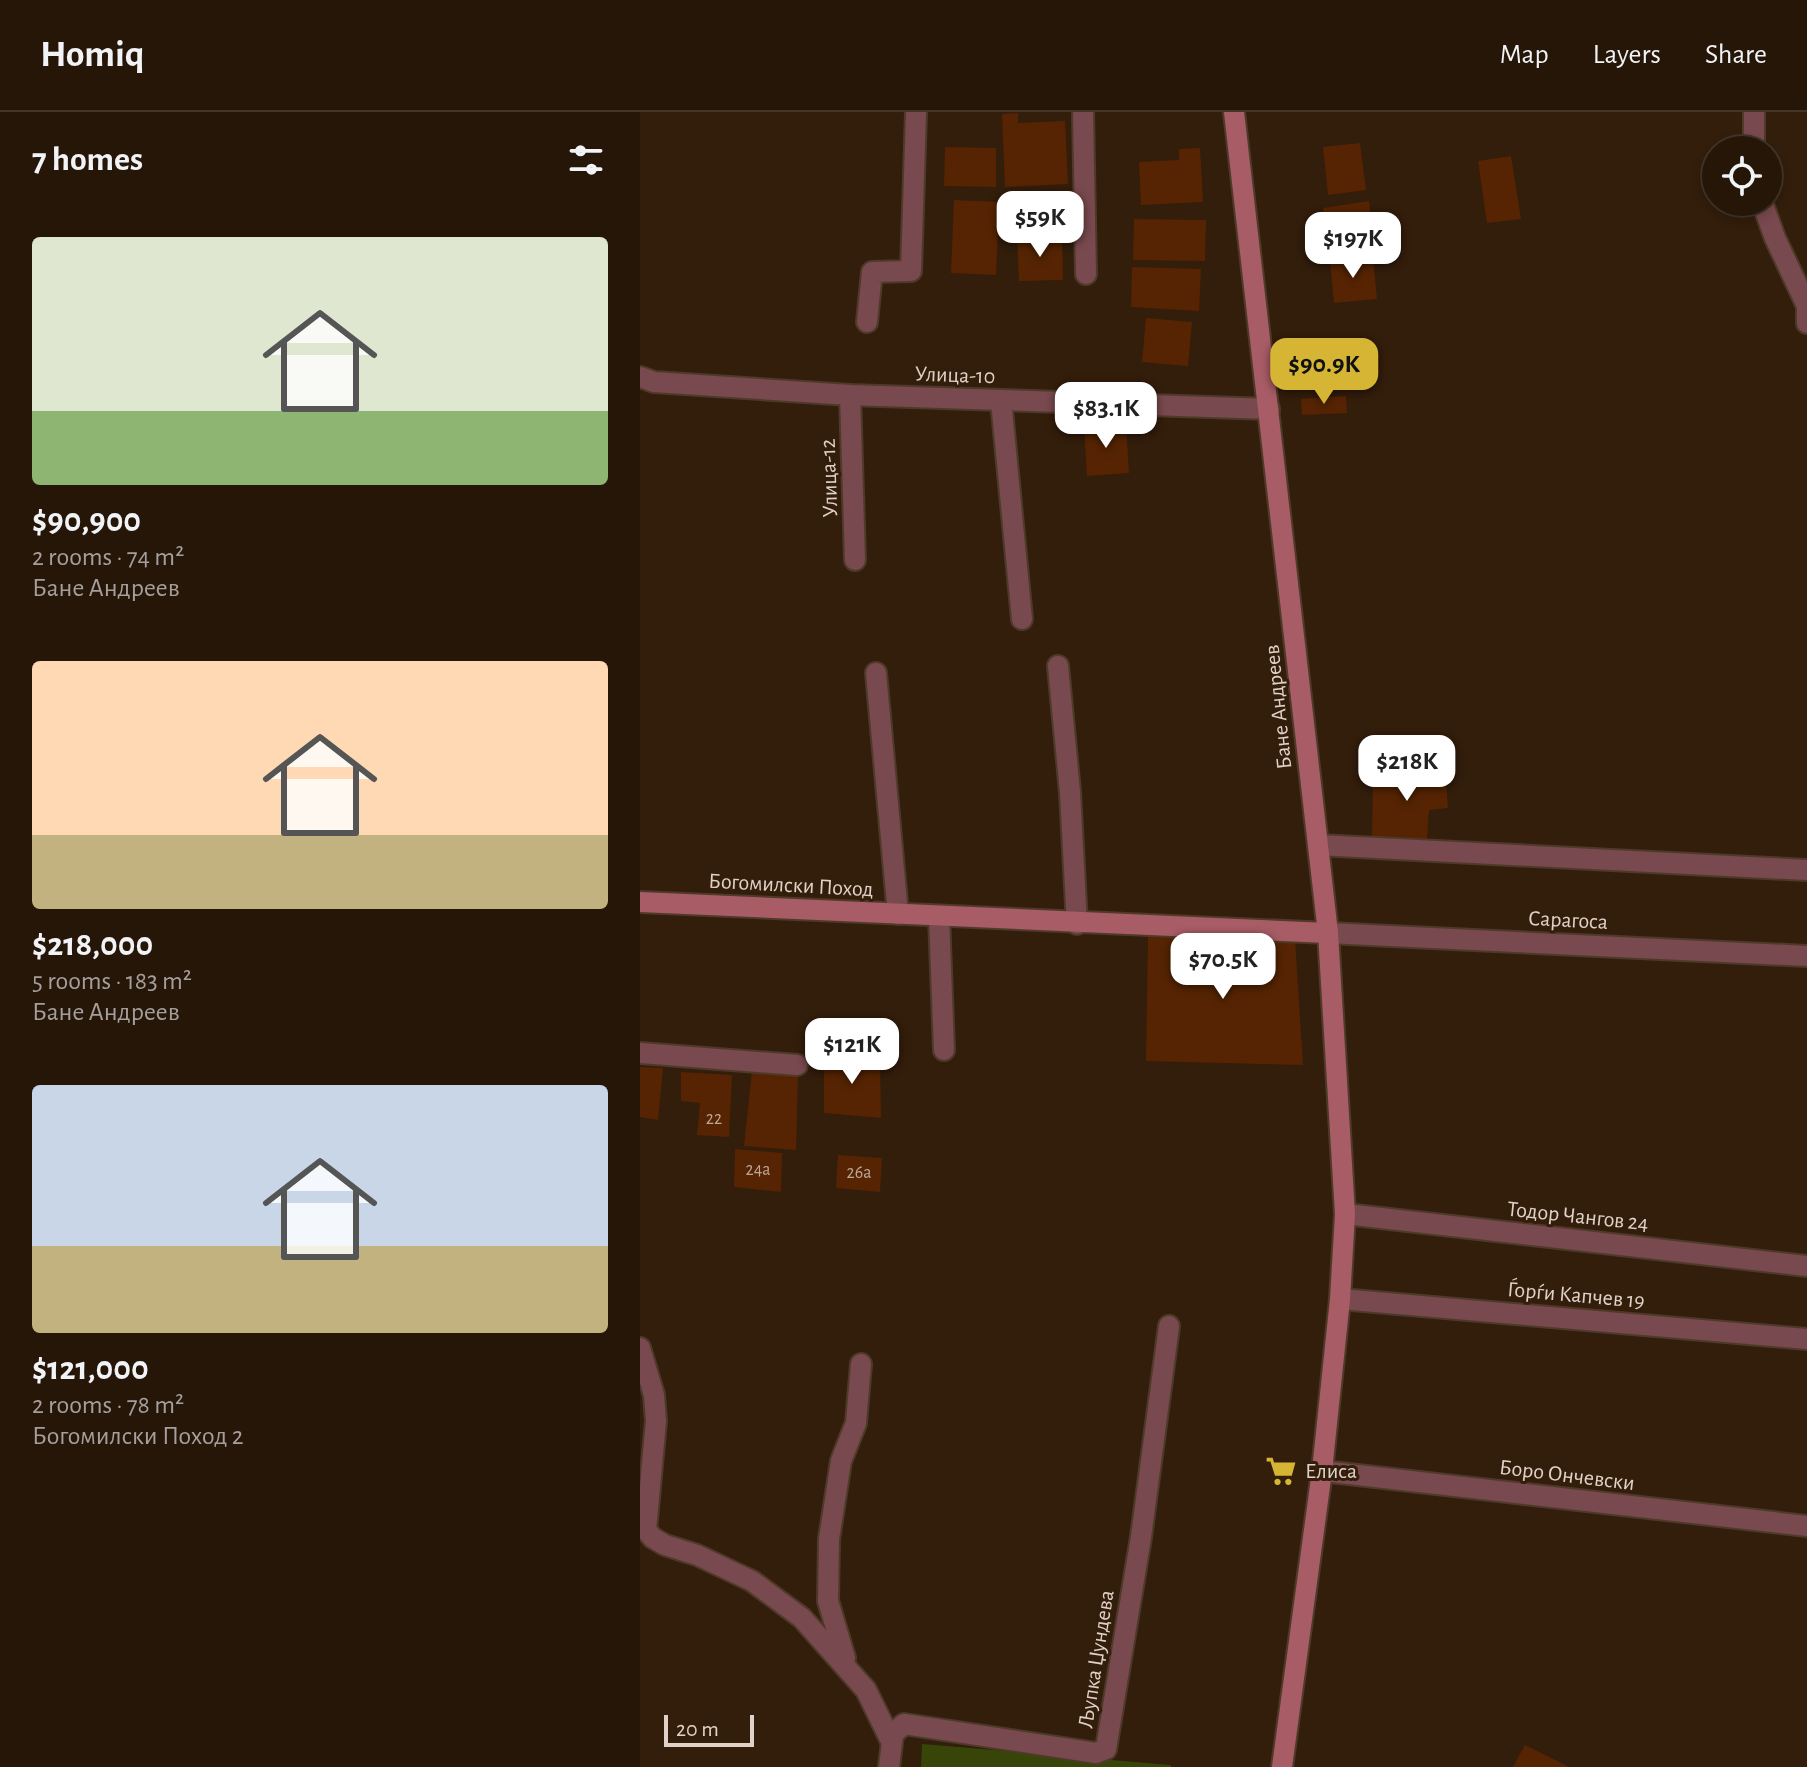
<!DOCTYPE html>
<html lang="en">
<head>
<meta charset="utf-8">
<style>
  :root { --surface:#261608; --page:#2e1f12; --text:#f1f3f6; --muted:#a49f9c; --line:#423529; --accent:#d6b534 }
  body { margin:0; font-family:"Alegreya Sans",sans-serif; background:var(--page); color:var(--text); height:100vh; display:flex; flex-direction:column; font-size:30px; white-space:nowrap }
  * { box-sizing:border-box; margin:0 }
  p { font-size:26px; color:var(--muted) }
  .icon { flex:none; width:44px; height:44px; fill:none; stroke:currentColor; stroke-width:2; stroke-linecap:round; stroke-linejoin:round }
  .map { position:relative; flex:1; overflow:hidden }
  .details { display:flex; flex-direction:column; background:var(--surface); width:640px }
  .details>* { flex:none }
  .buttons { position:absolute; left:1062px; top:24px; display:grid; gap:16px }
  .buttons a { display:grid; place-items:center; width:80px; height:80px; border-radius:50%; background:var(--surface); box-shadow:0 4px 12px #0003,0 0 0 2px var(--line); font-size:40px }
  .scale { position:absolute; left:24px; bottom:20px; width:90px; box-sizing:border-box; padding-left:8px; border:4px solid #e1d2c7; border-top:0; font-size:22px; line-height:28px; white-space:nowrap; color:#e1d2c7; -webkit-text-stroke:6px #331d0b; paint-order:stroke }
  .price { position:absolute; translate:-50% -68px; padding:0 18px; border-radius:16px; background:#fff; color:#222; font-size:26px; line-height:52px; filter:drop-shadow(0 2px 4px #0008) }
  .price::after { content:''; position:absolute; left:50%; top:48px; width:24px; height:18px; margin-left:-12px; background:inherit; clip-path:polygon(0 0,100% 0,50% 100%) }
  .price.active { background:var(--accent); color:#111 }
  ul { padding:0; list-style:none }
  li { display:grid; align-content:center; gap:16px; height:424px; padding:0 32px }
  li span { display:grid; place-items:center; height:248px; border-radius:8px; color:#555 }
  li>.icon { margin-inline-start:auto }
  span .icon { width:144px; height:144px; fill:#fffc; stroke-width:1 }
  li b { font-size:34px }
  h2 { display:flex; justify-content:space-between; align-items:center; height:96px; padding:0 32px; font-size:34px }
  header { display:flex; align-items:center; gap:48px; box-sizing:border-box; height:112px; padding:0 40px; background:var(--surface); border-bottom:2px solid var(--line) }
  header strong { font-size:38px }
  nav { display:flex; gap:44px; margin-inline-start:auto; font-size:28px }
  main { display:flex; flex:1; min-height:0 }
  .map>svg:first-child { display:block }
  .green { fill:#374608 }
  .building { fill:#562402 }
  .lines { fill:none; stroke-linecap:round; stroke-linejoin:round }
  .street-casing { stroke:#4f3a29; stroke-width:24 }
  .secondary-casing { stroke:#4f3a29; stroke-width:24 }
  .street { stroke:#78494e; stroke-width:20 }
  .secondary { stroke:#a85c66; stroke-width:20 }
  .labels { text-anchor:middle; dominant-baseline:central; stroke-width:6; stroke-linejoin:round; paint-order:stroke }
  .number-label { font-size:18px; fill:#bea696 }
  .street-label { font-size:22px; fill:#e1d2c7; stroke:#331d0b }
  .poi-label { font-size:22px; fill:#e1d2c7; stroke:#331d0b; text-anchor:start }
</style>
</head>
<body>
<header>
<strong>Homiq</strong>
<nav><a>Map</a><a>Layers</a><a>Share</a></nav>
</header>
<main>
<section class="details">
<h2>7 homes<svg class="icon" aria-label="filters" viewBox="0 0 24 24"><path d="M4 7h16M4 17h16"/><circle cx="9" cy="7" r="2"/><circle cx="15" cy="17" r="2"/></svg></h2>
<ul>
<li><span style="background:linear-gradient(#dfe7d0 70%,#8fb573 0)"><svg class="icon" aria-label="home" viewBox="0 0 24 24"><path d="M3 11l9-7 9 7M6 9v11h12V9"/></svg></span><div><b>$90,900</b><p>2 rooms · 74 m²</p><p>Бане Андреев</p></div></li>
<li><span style="background:linear-gradient(#ffd9b3 70%,#c2b280 0)"><svg class="icon" aria-label="home" viewBox="0 0 24 24"><path d="M3 11l9-7 9 7M6 9v11h12V9"/></svg></span><div><b>$218,000</b><p>5 rooms · 183 m²</p><p>Бане Андреев</p></div></li>
<li><span style="background:linear-gradient(#c9d6e8 65%,#c2b280 0)"><svg class="icon" aria-label="home" viewBox="0 0 24 24"><path d="M3 11l9-7 9 7M6 9v11h12V9"/></svg></span><div><b>$121,000</b><p>2 rooms · 78 m²</p><p>Богомилски Поход 2</p></div></li>
</ul>
</section>
<div class="map">
<svg width="1167" height="1655" viewBox="0 0 1167 1655">
  <rect width="100%" height="100%" fill="#331d0b"/>
  <path class="green" d="M 282,1632 L 531,1653 L 531,1655 L 281,1655 Z"/>
  <g class="building">
    <path d="M 378,1 L 378,11 L 425,9 L 428,72 L 365,75 L 362,2 Z"/>
    <path d="M 720,31 L 726,78 L 688,83 L 683,35 Z"/>
    <path d="M 305,35 L 356,36 L 356,75 L 304,74 Z"/>
    <path d="M 560,36 L 563,90 L 501,93 L 499,50 L 539,48 L 539,37 Z"/>
    <path d="M 871,44 L 881,107 L 847,111 L 838,49 Z"/>
    <path d="M 314,88 L 359,90 L 356,163 L 311,161 Z"/>
    <path d="M 729,89 L 735,134 L 689,140 L 683,96 Z"/>
    <path d="M 494,107 L 566,108 L 565,149 L 493,148 Z"/>
    <path d="M 422,126 L 423,168 L 379,169 L 377,127 Z"/>
    <path d="M 733,146 L 737,187 L 694,191 L 690,149 Z"/>
    <path d="M 492,155 L 561,157 L 559,199 L 491,195 Z"/>
    <path d="M 506,206 L 552,210 L 548,254 L 502,250 Z"/>
    <path d="M 706,284 L 707,301 L 662,303 L 661,287 Z"/>
    <path d="M 486,312 L 489,361 L 447,364 L 444,315 Z"/>
    <path d="M 778,655 L 805,657 L 808,696 L 789,698 L 787,727 L 732,724 L 733,663 L 776,662 Z"/>
    <path d="M 508,825 L 655,827 L 663,953 L 506,949 Z"/>
    <path d="M 184,942 L 240,946 L 241,1006 L 184,1001 Z"/>
    <path d="M 0,955 L 23,956 L 18,1008 L 0,1005 Z"/>
    <path d="M 112,959 L 158,962 L 156,1038 L 104,1034 Z"/>
    <path d="M 41,960 L 92,963 L 89,1025 L 57,1023 L 60,991 L 41,989 Z"/>
    <path d="M 95,1037 L 142,1041 L 141,1080 L 94,1075 Z"/>
    <path d="M 198,1043 L 242,1046 L 240,1080 L 196,1076 Z"/>
    <path d="M 885,1633 L 929,1655 L 873,1655 Z"/>
  </g>
  <g class="lines">
    <g class="street-casing">
      <g id="street">
        <path d="M 443,0 L 446,162"/>
        <path d="M 1114,38 L 1114,0"/>
        <path d="M 1122,90 L 1135,126 L 1167,194 L 1167,211"/>
        <path d="M 227,210 L 232,160 L 271,159 L 276,0"/>
        <path d="M 0,265 L 14,270 L 210,283 L 629,297"/>
        <path d="M 210,283 L 215,448"/>
        <path d="M 361,288 L 382,507"/>
        <path d="M 418,554 L 430,680 L 437,812"/>
        <path d="M 236,561 L 258,802"/>
        <path d="M 678,733 L 1167,758"/>
        <path d="M 299,804 L 304,938"/>
        <path d="M 688,821 L 1167,844"/>
        <path d="M 0,941 L 157,953"/>
        <path d="M 705,1102 L 1167,1154"/>
        <path d="M 700,1187 L 1167,1227"/>
        <path d="M 0,1236 L 14,1283 L 16,1309 L 6,1418 L 13,1426 L 25,1433 L 57,1443 L 112,1469 L 162,1506 L 226,1578 L 251,1629"/>
        <path d="M 682,1359 L 1167,1414"/>
        <path d="M 205,1546 L 188,1489 L 189,1427 L 201,1349 L 216,1311 L 221,1252"/>
        <path d="M 249,1655 L 253,1622 L 264,1612 L 456,1641 L 466,1637 L 501,1425 L 529,1214"/>
      </g>
    </g>
    <g class="secondary-casing">
      <g id="secondary">
        <path d="M 594,0 L 688,821 L 705,1102 L 700,1187 L 682,1359 L 642,1655"/>
        <path d="M 0,790 L 688,821"/>
      </g>
    </g>
    <use href="#street" class="street"/>
    <use href="#secondary" class="secondary"/>
  </g>
  <defs>
    <g id="supermarket-bare" transform="scale(2.4)"><path d="M-6-5.5h2.5l.6 2H6L4.5 2H-2.5L-4.4-4H-6ZM-1.5 3.2a1.3 1.3 0 1 0 .1 0ZM3 3.2a1.3 1.3 0 1 0 .1 0Z" fill="#d6b534" stroke="#331d0b" stroke-width="2.5" paint-order="stroke"/></g>
  </defs>
  <g fill-rule="evenodd">
    <use href="#supermarket-bare" x="641" y="1359"/>
  </g>
  <g class="labels">
    <g class="number-label">
      <text x="74" y="1007">22</text>
      <text x="118" y="1058">24а</text>
      <text x="219" y="1061">26а</text>
    </g>
    <g class="street-label">
      <text transform="translate(315 263) rotate(2)">Улица-10</text>
      <text transform="translate(189 366) rotate(-92)">Улица-12</text>
      <text transform="translate(638 595) rotate(-96)">Бане Андреев</text>
      <text transform="translate(151 773) rotate(3)">Богомилски Поход</text>
      <text transform="translate(928 808) rotate(3)">Сарагоса</text>
      <text transform="translate(938 1104) rotate(6)">Тодор Чангов 24</text>
      <text transform="translate(936 1183) rotate(5)">Ѓорѓи Капчев 19</text>
      <text transform="translate(927 1363) rotate(7)">Боро Ончевски</text>
      <text transform="translate(456 1547) rotate(-81)">Љупка Џундева</text>
    </g>
    <g class="poi-label">
      <text x="665" y="1359">Елиса</text>
    </g>
  </g>
</svg>
<div class="buttons">
<a><svg class="icon" aria-label="locate" viewBox="0 0 24 24"><circle cx="12" cy="12" r="6"/><path d="M12 2v4M12 18v4M2 12h4M18 12h4"/></svg></a>
</div>
<div class="scale">20 m</div>
<b class="price" style="left:400px;top:147px">$59K</b>
<b class="price" style="left:713px;top:168px">$197K</b>
<b class="price active" style="left:684px;top:294px">$90.9K</b>
<b class="price" style="left:466px;top:338px">$83.1K</b>
<b class="price" style="left:767px;top:691px">$218K</b>
<b class="price" style="left:583px;top:889px">$70.5K</b>
<b class="price" style="left:212px;top:974px">$121K</b>
</div>
</main>
</body>
</html>
